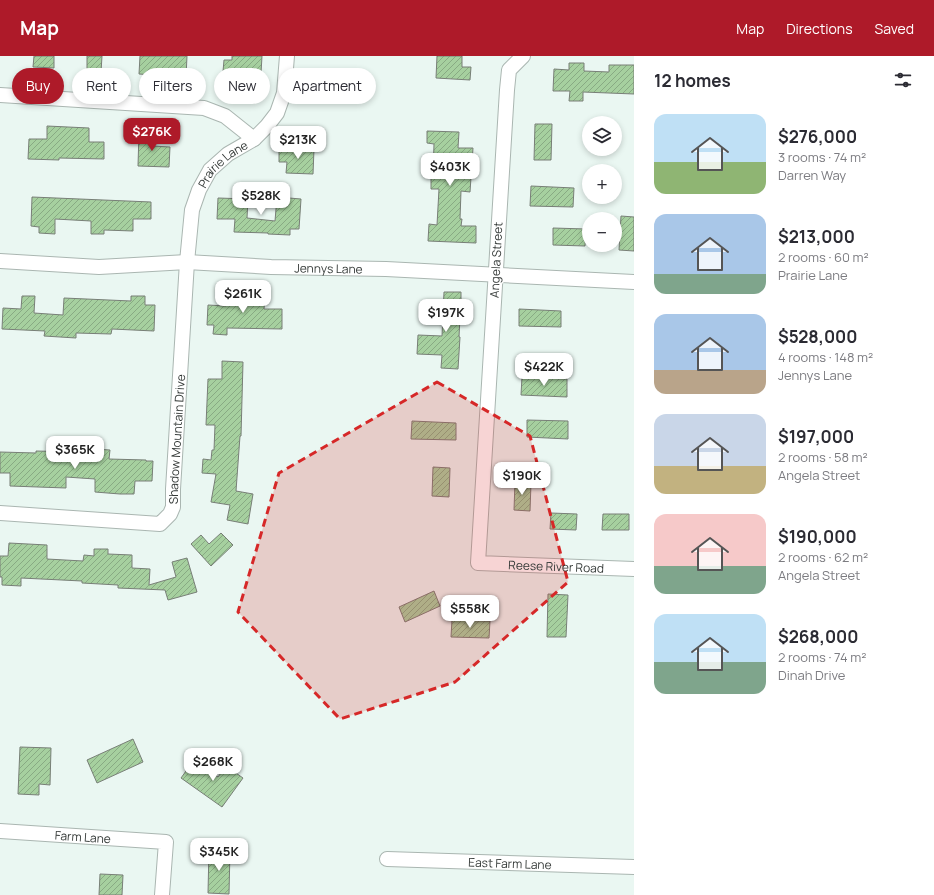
<!DOCTYPE html>
<html lang="en">
<head>
<meta charset="utf-8">
<style>
  :root { --surface:#fff; --page:#f7f7f7; --text:#2b2b33; --muted:#7c7c81; --accent:#ae1a29 }
  body { margin:0; font-family:Manrope,sans-serif; background:var(--page); color:var(--text); height:100vh; display:flex; flex-direction:column; font-size:15px; white-space:nowrap }
  * { box-sizing:border-box; margin:0 }
  p { font-size:13px; color:var(--muted) }
  .icon { flex:none; width:22px; height:22px; fill:none; stroke:currentColor; stroke-width:2; stroke-linecap:round; stroke-linejoin:round }
  .map { position:relative; flex:1; overflow:hidden }
  .panel { display:flex; flex-direction:column; background:var(--surface); width:300px }
  .panel>* { flex:none }
  .top-card { position:absolute; left:12px; top:12px; width:380px; height:36px; display:flex; gap:8px }
  .controls { position:absolute; left:582px; top:60px; display:grid; gap:8px }
  .controls a { display:grid; place-items:center; width:40px; height:40px; border-radius:50%; background:var(--surface); box-shadow:0 2px 6px #0003; font-size:20px }
  .price { position:absolute; translate:-50% -34px; padding:0 9px; border-radius:8px; background:#fff; color:#222; font-size:13px; line-height:26px; filter:drop-shadow(0 1px 2px #0008) }
  .price::after { content:''; position:absolute; left:50%; top:24px; width:12px; height:9px; margin-left:-6px; background:inherit; clip-path:polygon(0 0,100% 0,50% 100%) }
  .price.selected { background:var(--accent); color:#fff }
  ul { padding:0; list-style:none }
  li { display:flex; align-items:center; gap:12px; height:100px; padding:0 20px }
  li span { display:grid; place-items:center; flex:none; width:112px; height:80px; border-radius:12px; color:#555 }
  li>.icon { margin-inline-start:auto }
  span .icon { width:48px; height:48px; fill:#fffc; stroke-width:1 }
  li b { font-size:17px }
  h2 { display:flex; justify-content:space-between; align-items:center; height:48px; padding:0 20px; font-size:17px }
  .pill { padding:0 14px; border-radius:18px; background:var(--surface); box-shadow:0 2px 6px #0003; font-size:14px; line-height:36px }
  .pill.selected { background:var(--accent); color:#fff }
  header { display:flex; align-items:center; gap:24px; box-sizing:border-box; height:56px; padding:0 20px; background:var(--accent); color:#fff }
  header strong { font-size:19px }
  nav { display:flex; gap:22px; margin-inline-start:auto; font-size:14px }
  main { display:flex; flex:1; min-height:0 }
  .map>svg:first-child { display:block }
  .building { fill:url(#building-hatch); stroke:#787f77 }
  .lines { fill:none; stroke-linecap:round; stroke-linejoin:round }
  .street-casing { stroke:#aab6b1; stroke-width:16 }
  .street { stroke:#fff; stroke-width:14 }
  .marked { fill:#d62828; fill-opacity:0.2; stroke:#d62828; stroke-width:3; stroke-dasharray:8 5; stroke-linejoin:round }
  .labels { text-anchor:middle; dominant-baseline:central; stroke-width:3; stroke-linejoin:round; paint-order:stroke }
  .street-label { font-size:12px; fill:#353a38; stroke:#fff }
</style>
</head>
<body>
<header>
<strong>Map</strong>
<nav><a>Map</a><a>Directions</a><a>Saved</a></nav>
</header>
<main>
<div class="map">
<svg width="634" height="839" viewBox="0 0 634 839">
  <defs>
    <pattern id="building-hatch" width="6" height="6" patternUnits="userSpaceOnUse"><rect width="6" height="6" fill="#a6d09f"/><path d="M-1 1l2-2M0 6l6-6M5 7l2-2" fill="none" stroke="#88aa83"/></pattern>
  </defs>
  <rect width="100%" height="100%" fill="#eaf7f2"/>
  <g class="building">
    <path d="M 34,0 L 54,0 L 54,12 L 33,11 Z"/>
    <path d="M 87,0 L 102,0 L 101,16 L 87,16 Z"/>
    <path d="M 140,0 L 187,0 L 186,21 L 139,18 Z"/>
    <path d="M 232,0 L 262,0 L 261,17 L 243,16 L 242,28 L 222,27 L 224,4 L 232,4 Z"/>
    <path d="M 437,0 L 462,0 L 462,11 L 471,11 L 470,24 L 436,22 Z"/>
    <path d="M 569,7 L 584,7 L 584,15 L 609,16 L 609,9 L 634,9 L 634,38 L 583,36 L 583,45 L 569,45 L 570,35 L 553,35 L 554,13 L 569,14 Z"/>
    <path d="M 535,68 L 552,68 L 551,104 L 534,104 Z"/>
    <path d="M 47,70 L 89,72 L 89,86 L 104,86 L 104,103 L 59,102 L 59,104 L 28,103 L 29,83 L 47,83 Z"/>
    <path d="M 427,75 L 459,76 L 458,92 L 473,92 L 470,136 L 461,135 L 460,163 L 462,163 L 461,170 L 476,170 L 476,187 L 428,185 L 429,168 L 437,169 L 439,133 L 431,133 L 431,119 L 433,119 L 434,88 L 427,87 Z"/>
    <path d="M 139,76 L 152,76 L 152,90 L 170,91 L 169,111 L 138,110 Z"/>
    <path d="M 279,92 L 314,93 L 313,118 L 286,117 L 287,106 L 279,106 Z"/>
    <path d="M 531,130 L 574,132 L 573,151 L 530,150 Z"/>
    <path d="M 32,141 L 151,146 L 151,163 L 133,163 L 133,175 L 104,174 L 104,178 L 91,178 L 91,165 L 55,163 L 55,178 L 39,177 L 39,171 L 31,170 Z"/>
    <path d="M 277,141 L 301,143 L 299,173 L 290,173 L 290,179 L 268,178 L 268,177 L 234,176 L 235,163 L 217,163 L 218,142 L 248,143 L 247,162 L 275,165 Z"/>
    <path d="M 621,160 L 634,161 L 634,195 L 619,194 Z"/>
    <path d="M 553,172 L 586,173 L 585,190 L 553,189 Z"/>
    <path d="M 444,236 L 461,236 L 461,248 L 467,248 L 466,261 L 460,261 L 459,281 L 460,281 L 458,313 L 441,312 L 442,299 L 417,298 L 418,279 L 442,280 Z"/>
    <path d="M 226,237 L 265,239 L 264,253 L 282,253 L 282,273 L 227,272 L 227,279 L 213,278 L 214,269 L 207,269 L 208,249 L 226,250 Z"/>
    <path d="M 22,240 L 35,240 L 34,257 L 63,259 L 64,242 L 131,245 L 131,240 L 145,240 L 145,249 L 155,249 L 154,275 L 112,273 L 111,278 L 76,277 L 76,282 L 44,280 L 45,275 L 2,273 L 3,252 L 21,253 Z"/>
    <path d="M 519,253 L 561,255 L 561,271 L 519,270 Z"/>
    <path d="M 222,305 L 243,306 L 241,380 L 240,380 L 236,435 L 253,438 L 248,468 L 227,464 L 230,449 L 211,446 L 216,418 L 202,417 L 203,403 L 211,404 L 212,394 L 214,394 L 215,369 L 206,369 L 208,323 L 222,323 Z"/>
    <path d="M 522,321 L 567,323 L 567,341 L 521,339 Z"/>
    <path d="M 527,364 L 568,365 L 568,383 L 527,381 Z"/>
    <path d="M 412,365 L 456,367 L 456,384 L 411,383 Z"/>
    <path d="M 79,392 L 110,394 L 109,403 L 146,404 L 146,405 L 153,405 L 152,425 L 135,425 L 134,438 L 120,438 L 95,436 L 95,423 L 66,421 L 66,432 L 10,430 L 10,417 L 0,417 L 0,396 L 36,397 L 36,395 L 79,396 Z"/>
    <path d="M 433,411 L 450,412 L 449,441 L 432,440 Z"/>
    <path d="M 515,426 L 531,427 L 530,455 L 514,454 Z"/>
    <path d="M 551,457 L 577,458 L 576,474 L 550,473 Z"/>
    <path d="M 603,458 L 629,458 L 629,474 L 602,474 Z"/>
    <path d="M 221,477 L 233,489 L 211,510 L 191,488 L 201,479 L 209,488 Z"/>
    <path d="M 9,487 L 47,489 L 47,503 L 83,505 L 84,499 L 94,500 L 94,493 L 108,493 L 108,498 L 132,499 L 132,512 L 150,513 L 149,529 L 176,521 L 172,506 L 187,502 L 197,536 L 168,544 L 165,534 L 118,532 L 118,529 L 82,527 L 82,525 L 21,522 L 21,530 L 2,529 L 2,521 L 0,521 L 0,500 L 8,500 Z"/>
    <path d="M 434,535 L 440,550 L 405,566 L 399,551 Z"/>
    <path d="M 548,538 L 568,539 L 566,581 L 547,581 Z"/>
    <path d="M 452,564 L 490,565 L 489,582 L 451,581 Z"/>
    <path d="M 133,683 L 143,706 L 97,727 L 87,704 Z"/>
    <path d="M 20,691 L 51,692 L 50,729 L 39,728 L 39,739 L 18,738 Z"/>
    <path d="M 194,704 L 218,721 L 226,710 L 243,722 L 222,751 L 181,722 Z"/>
    <path d="M 209,793 L 230,794 L 229,838 L 208,837 Z"/>
    <path d="M 100,818 L 123,819 L 122,839 L 99,839 Z"/>
  </g>
  <g class="lines">
    <g class="street-casing">
      <g id="street">
        <path id="s1" d="M 523,0 L 509,14 L 507,34 L 478,507 L 634,513"/>
        <path d="M 0,39 L 204,52 L 225,60 L 254,83"/>
        <path id="s2" d="M 0,205 L 99,211 L 187,206 L 271,211 L 386,213 L 634,226"/>
        <path id="s3" d="M 0,457 L 160,468 L 170,458 L 173,451 L 173,433 L 187,206 L 192,154 L 199,134 L 210,114 L 228,98 L 254,83 L 267,70 L 277,57 L 284,37 L 287,0"/>
        <path id="s4" d="M 0,775 L 166,786 L 162,839"/>
        <path id="s5" d="M 387,803 L 634,811"/>
      </g>
    </g>
    <use href="#street" class="street"/>
  </g>
  <path class="marked" d="M 437,326 L 530,380 L 568,526 L 455,626 L 340,663 L 238,556 L 279,417 Z"/>
  <g class="labels">
    <g class="street-label">
      <text stroke="none"><textPath href="#s3" startOffset="537">Prairie Lane</textPath></text>
      <text transform="translate(496 204) rotate(-87)">Angela Street</text>
      <text stroke="none"><textPath href="#s2" startOffset="329">Jennys Lane</textPath></text>
      <text stroke="none"><textPath href="#s3" startOffset="250">Shadow Mountain Drive</textPath></text>
      <text stroke="none"><textPath href="#s1" startOffset="592">Reese River Road</textPath></text>
      <text stroke="none"><textPath href="#s4" startOffset="83">Farm Lane</textPath></text>
      <text stroke="none"><textPath href="#s5" startOffset="123">East Farm Lane</textPath></text>
    </g>
  </g>
</svg>
<div class="controls">
<a><svg class="icon" aria-label="layers" viewBox="0 0 24 24"><path d="M12 4l9 5-9 5-9-5zM3 14l9 5 9-5"/></svg></a>
<a>+</a>
<a>−</a>
</div>
<b class="price selected" style="left:152px;top:96px">$276K</b>
<b class="price" style="left:298px;top:104px">$213K</b>
<b class="price" style="left:450px;top:131px">$403K</b>
<b class="price" style="left:261px;top:160px">$528K</b>
<b class="price" style="left:243px;top:258px">$261K</b>
<b class="price" style="left:446px;top:277px">$197K</b>
<b class="price" style="left:544px;top:331px">$422K</b>
<b class="price" style="left:75px;top:414px">$365K</b>
<b class="price" style="left:522px;top:440px">$190K</b>
<b class="price" style="left:470px;top:573px">$558K</b>
<b class="price" style="left:213px;top:726px">$268K</b>
<b class="price" style="left:219px;top:816px">$345K</b>
<div class="top-card">
<a class="pill selected">Buy</a>
<a class="pill">Rent</a>
<a class="pill">Filters</a>
<a class="pill">New</a>
<a class="pill">Apartment</a>
</div>
</div>
<section class="panel">
<h2>12 homes<svg class="icon" aria-label="filters" viewBox="0 0 24 24"><path d="M4 7h16M4 17h16"/><circle cx="9" cy="7" r="2"/><circle cx="15" cy="17" r="2"/></svg></h2>
<ul>
<li><span style="background:linear-gradient(#bfe0f5 60%,#8fb573 0)"><svg class="icon" aria-label="home" viewBox="0 0 24 24"><path d="M3 11l9-7 9 7M6 9v11h12V9"/></svg></span><div><b>$276,000</b><p>3 rooms · 74 m²</p><p>Darren Way</p></div></li>
<li><span style="background:linear-gradient(#a9c7e8 75%,#7fa58c 0)"><svg class="icon" aria-label="home" viewBox="0 0 24 24"><path d="M3 11l9-7 9 7M6 9v11h12V9"/></svg></span><div><b>$213,000</b><p>2 rooms · 60 m²</p><p>Prairie Lane</p></div></li>
<li><span style="background:linear-gradient(#a9c7e8 70%,#b9a48a 0)"><svg class="icon" aria-label="home" viewBox="0 0 24 24"><path d="M3 11l9-7 9 7M6 9v11h12V9"/></svg></span><div><b>$528,000</b><p>4 rooms · 148 m²</p><p>Jennys Lane</p></div></li>
<li><span style="background:linear-gradient(#c9d6e8 65%,#c2b280 0)"><svg class="icon" aria-label="home" viewBox="0 0 24 24"><path d="M3 11l9-7 9 7M6 9v11h12V9"/></svg></span><div><b>$197,000</b><p>2 rooms · 58 m²</p><p>Angela Street</p></div></li>
<li><span style="background:linear-gradient(#f6c9c9 65%,#7fa58c 0)"><svg class="icon" aria-label="home" viewBox="0 0 24 24"><path d="M3 11l9-7 9 7M6 9v11h12V9"/></svg></span><div><b>$190,000</b><p>2 rooms · 62 m²</p><p>Angela Street</p></div></li>
<li><span style="background:linear-gradient(#bfe0f5 60%,#7fa58c 0)"><svg class="icon" aria-label="home" viewBox="0 0 24 24"><path d="M3 11l9-7 9 7M6 9v11h12V9"/></svg></span><div><b>$268,000</b><p>2 rooms · 74 m²</p><p>Dinah Drive</p></div></li>
</ul>
</section>
</main>
</body>
</html>
